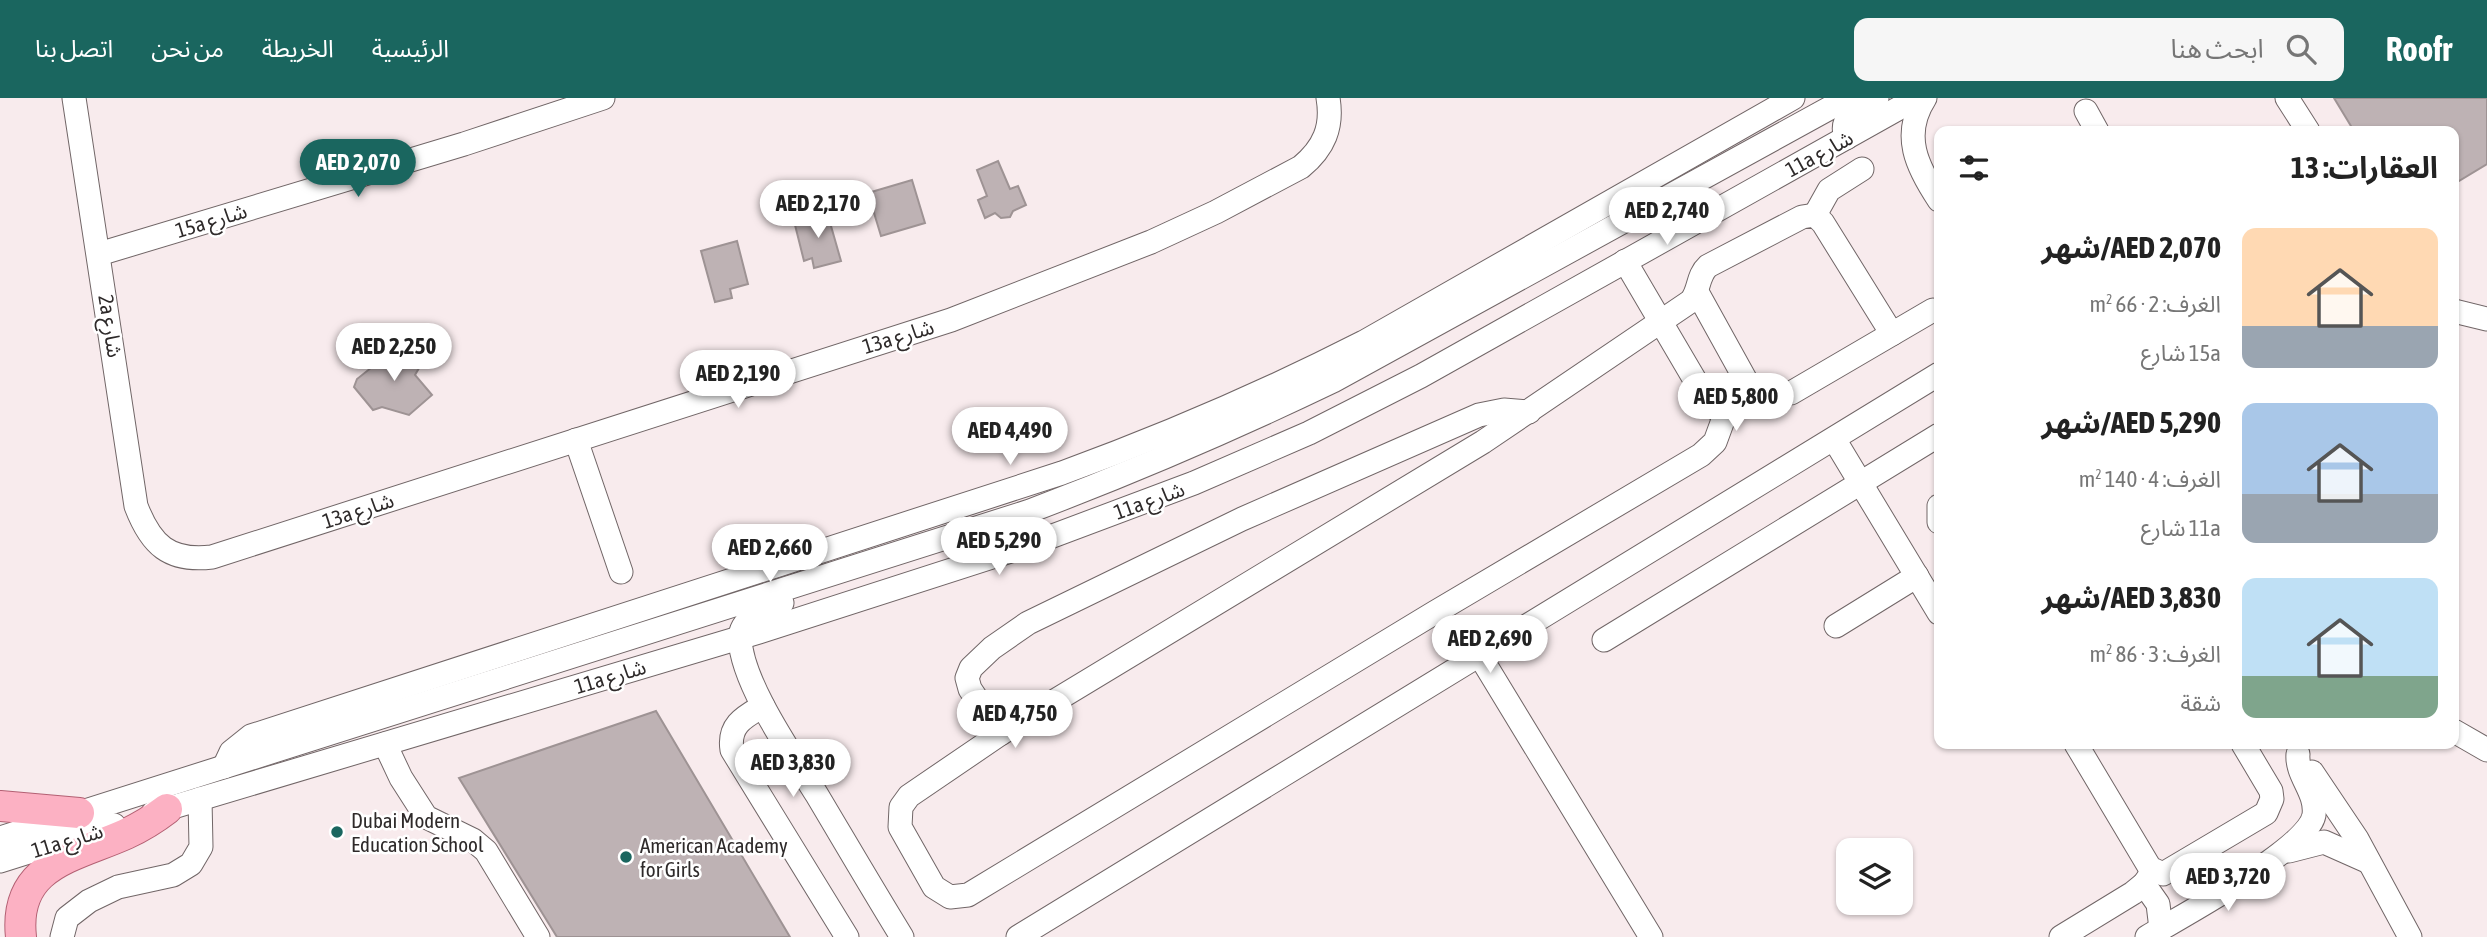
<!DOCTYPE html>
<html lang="ar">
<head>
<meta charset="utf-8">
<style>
  :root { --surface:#fff; --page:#f6f6f6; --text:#222; --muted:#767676; --accent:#1a665f }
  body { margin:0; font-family:"Asap Condensed","Noto Sans Arabic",sans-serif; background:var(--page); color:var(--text); direction:rtl; height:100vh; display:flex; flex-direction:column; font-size:26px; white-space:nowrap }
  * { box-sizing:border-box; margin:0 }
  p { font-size:23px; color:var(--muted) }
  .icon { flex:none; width:38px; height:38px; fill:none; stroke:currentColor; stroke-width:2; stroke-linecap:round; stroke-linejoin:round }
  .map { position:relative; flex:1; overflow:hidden; direction:ltr }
  .sheet { position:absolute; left:1934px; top:28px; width:525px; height:623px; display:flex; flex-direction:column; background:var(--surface); border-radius:14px; box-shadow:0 2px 5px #0004; direction:rtl }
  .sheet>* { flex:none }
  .buttons { position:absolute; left:1836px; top:740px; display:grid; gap:14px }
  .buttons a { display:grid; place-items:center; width:77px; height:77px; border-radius:14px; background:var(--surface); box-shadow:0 2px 5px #0004; font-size:35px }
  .price { position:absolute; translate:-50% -60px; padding:0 16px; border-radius:24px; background:#fff; color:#222; font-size:23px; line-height:46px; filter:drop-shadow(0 2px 4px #0008) }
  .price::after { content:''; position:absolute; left:50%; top:42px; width:21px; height:16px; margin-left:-10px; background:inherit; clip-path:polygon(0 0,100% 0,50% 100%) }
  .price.active { background:var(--accent); color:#fff }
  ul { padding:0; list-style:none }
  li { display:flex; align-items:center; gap:21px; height:175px; padding:0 21px }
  li span { display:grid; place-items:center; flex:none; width:196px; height:140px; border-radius:14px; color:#555 }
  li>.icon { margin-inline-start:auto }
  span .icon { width:84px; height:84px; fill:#fffc; stroke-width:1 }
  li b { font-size:30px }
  h2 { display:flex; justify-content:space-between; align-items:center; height:84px; padding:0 21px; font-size:30px }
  header { display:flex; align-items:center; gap:42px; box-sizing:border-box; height:98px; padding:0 35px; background:var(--accent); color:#fff }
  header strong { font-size:33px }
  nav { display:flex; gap:38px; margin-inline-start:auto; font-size:24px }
  .search { width:490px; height:63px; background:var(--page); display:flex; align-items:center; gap:18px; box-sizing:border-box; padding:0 24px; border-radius:14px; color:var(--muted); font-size:26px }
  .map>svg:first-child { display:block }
  .building { fill:#beb2b4; stroke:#9e9394; stroke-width:2 }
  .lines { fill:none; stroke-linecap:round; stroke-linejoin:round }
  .minor-casing { stroke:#716667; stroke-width:25 }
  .major-casing { stroke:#b36073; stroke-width:32 }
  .minor { stroke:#fff; stroke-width:23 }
  .major { stroke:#fcb1c3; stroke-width:30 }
  .poi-dot { fill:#1a665f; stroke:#fff; stroke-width:2.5 }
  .labels { text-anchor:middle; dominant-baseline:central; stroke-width:5; stroke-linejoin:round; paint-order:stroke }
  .street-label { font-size:21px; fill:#2e2a2a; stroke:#fff }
  .poi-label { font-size:21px; fill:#2e2a2a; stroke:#fff; text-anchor:start }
</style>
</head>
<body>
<header>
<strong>Roofr</strong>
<div class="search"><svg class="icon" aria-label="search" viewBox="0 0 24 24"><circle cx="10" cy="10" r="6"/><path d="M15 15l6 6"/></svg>ابحث هنا</div>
<nav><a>الرئيسية</a><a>الخريطة</a><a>من نحن</a><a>اتصل بنا</a></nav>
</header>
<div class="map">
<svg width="2487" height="839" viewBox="0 0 2487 839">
  <rect width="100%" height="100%" fill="#f8ebed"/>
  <g class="building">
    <path d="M 2334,0 L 2487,0 L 2487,66 L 2454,86 L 2454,33 L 2354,33 Z"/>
    <path d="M 998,63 L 1010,91 L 1018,88 L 1026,107 L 1013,113 L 1010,119 L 1001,120 L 995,115 L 985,120 L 978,102 L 987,98 L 977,72 Z"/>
    <path d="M 912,82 L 925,125 L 881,138 L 868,95 Z"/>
    <path d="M 827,114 L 841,163 L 814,170 L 812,160 L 804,163 L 794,123 Z"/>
    <path d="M 737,143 L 748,186 L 730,191 L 732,200 L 715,204 L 701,153 Z"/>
    <path d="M 401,246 L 422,265 L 415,277 L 432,297 L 409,317 L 382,309 L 373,312 L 354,289 L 357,281 Z"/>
    <path d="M 656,613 L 790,839 L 557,839 L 459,680 Z"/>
  </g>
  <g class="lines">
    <g class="minor-casing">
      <g id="minor">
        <path d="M 74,0 L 136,408 C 151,447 169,464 212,459 L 951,222 L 1151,144 L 1216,114 L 1301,69 C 1324,50 1333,29 1328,0"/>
        <path d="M 1925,0 C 1901,37 1917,69 1939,102"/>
        <path d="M 2287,0 L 2308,33"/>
        <path d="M 2086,13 L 2097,33"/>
        <path d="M 1846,40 C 1838,17 1860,9 1877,0"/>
        <path d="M 1815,117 L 1829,92 L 1862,71"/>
        <path d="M 99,156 L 464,46 L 603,0"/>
        <path d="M 1625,163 L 1709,306 C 1727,322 1748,311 1749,288 L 1697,194"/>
        <path d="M 2454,213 L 2487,221"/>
        <path d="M 1791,295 L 1933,212"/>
        <path d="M 1726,314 L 1715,344 L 1701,357 L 1434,515 L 968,797 L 950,799 L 934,789 L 900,729 L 901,709 L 909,698 L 1000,636 L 1483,344 L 1691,203 C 1700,192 1697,178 1708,168 L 1802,119 L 1815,117 L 1823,125 L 1892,236"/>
        <path d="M 1834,341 L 1939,515"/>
        <path d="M 576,342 L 621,474"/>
        <path d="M 1939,408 L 1939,424"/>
        <path d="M 782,505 C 766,511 740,519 740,541 C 742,586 793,658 817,697 C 845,744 873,792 902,839"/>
        <path d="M 1836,528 L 1917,478"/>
        <path d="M 1604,542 L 1939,337"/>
        <path d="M 1480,558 L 1651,839"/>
        <path d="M 763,608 C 744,619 728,627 732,652 L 847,839"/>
        <path d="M 2454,633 L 2487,652"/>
        <path d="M 1000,636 L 970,591 L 967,580 L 971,570 L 992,550 L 1028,525 L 1242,421 L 1479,317 L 1504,312 L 1529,314"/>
        <path d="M 385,646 L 401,680 L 426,719 L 473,742 L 486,753 L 538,839"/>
        <path d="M 2076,646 L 2150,770 L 2163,776 L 2266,715 L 2272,701 L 2271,693 L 2243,646"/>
        <path d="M 224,669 L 231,654 L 251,638 L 1062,375 C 1166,337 1266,294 1364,244 L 1793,0"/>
        <path d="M 2312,674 L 2357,741 L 2410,839"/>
        <path d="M 153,715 L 759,534 L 1026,448 L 1194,385 L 1309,335 L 1421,278 L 1917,0"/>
        <path d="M 0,740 L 1030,413 C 1133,374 1233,331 1333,283 L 1848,0"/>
        <path d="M 2289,753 L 2324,744 L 2369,764"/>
        <path d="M 0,763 L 114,727"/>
        <path d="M 2144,786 L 2158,806 L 2161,831"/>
        <path d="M 62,839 L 67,820 L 89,803 L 118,789 L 173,777 L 191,766 L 201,749 L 200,701"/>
        <path d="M 1018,839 L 1939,276"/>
        <path d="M 2061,839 L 2133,795 L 2144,786 L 2153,773"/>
        <path d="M 2147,839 C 2180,819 2308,751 2314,717 C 2317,694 2296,678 2298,656"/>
      </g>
    </g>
    <g class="major-casing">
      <g id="major">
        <path d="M 0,708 L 79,715"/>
        <path d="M 21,839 C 13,766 75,759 126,736 C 141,729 154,721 167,711"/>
      </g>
    </g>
    <use href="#minor" class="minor"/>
    <use href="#major" class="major"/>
  </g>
  <g class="poi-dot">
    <circle cx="337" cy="734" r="7"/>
    <circle cx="626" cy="759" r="7"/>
  </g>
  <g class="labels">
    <g class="street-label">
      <text transform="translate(1819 55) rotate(-29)">11a شارع</text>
      <text transform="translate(211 122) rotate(-17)">15a شارع</text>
      <text transform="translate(111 228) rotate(81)">2a شارع</text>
      <text transform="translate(898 238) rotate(-17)">13a شارع</text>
      <text transform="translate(1149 402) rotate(-20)">11a شارع</text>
      <text transform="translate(358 412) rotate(-18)">13a شارع</text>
      <text transform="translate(610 578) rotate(-17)">11a شارع</text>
      <text transform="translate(67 742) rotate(-17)">11a شارع</text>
    </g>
    <g class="poi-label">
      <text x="351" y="722">Dubai Modern<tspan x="351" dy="24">Education School</tspan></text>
      <text x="640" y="747">American Academy<tspan x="640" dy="24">for Girls</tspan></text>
    </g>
  </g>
</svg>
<div class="buttons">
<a><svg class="icon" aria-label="layers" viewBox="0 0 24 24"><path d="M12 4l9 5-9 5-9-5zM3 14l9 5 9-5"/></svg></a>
</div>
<b class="price active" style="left:358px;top:101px">AED 2,070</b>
<b class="price" style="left:818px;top:142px">AED 2,170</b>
<b class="price" style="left:1667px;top:149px">AED 2,740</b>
<b class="price" style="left:394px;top:285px">AED 2,250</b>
<b class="price" style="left:738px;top:312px">AED 2,190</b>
<b class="price" style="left:1736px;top:335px">AED 5,800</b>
<b class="price" style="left:1010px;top:369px">AED 4,490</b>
<b class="price" style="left:999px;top:479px">AED 5,290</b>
<b class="price" style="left:770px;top:486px">AED 2,660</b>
<b class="price" style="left:1490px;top:577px">AED 2,690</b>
<b class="price" style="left:1015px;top:652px">AED 4,750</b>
<b class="price" style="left:793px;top:701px">AED 3,830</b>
<b class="price" style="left:2228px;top:815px">AED 3,720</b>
<section class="sheet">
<h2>العقارات: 13<svg class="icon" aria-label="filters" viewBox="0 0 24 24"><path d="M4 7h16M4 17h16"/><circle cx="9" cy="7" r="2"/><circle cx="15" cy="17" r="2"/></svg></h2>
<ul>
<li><span style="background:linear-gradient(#ffd9b3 70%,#9aa5b1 0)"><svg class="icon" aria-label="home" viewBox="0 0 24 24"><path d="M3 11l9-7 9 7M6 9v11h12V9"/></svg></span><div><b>AED 2,070/شهر</b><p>الغرف: 2 · 66 m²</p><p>15a شارع</p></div></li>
<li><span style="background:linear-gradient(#a9c7e8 65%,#9aa5b1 0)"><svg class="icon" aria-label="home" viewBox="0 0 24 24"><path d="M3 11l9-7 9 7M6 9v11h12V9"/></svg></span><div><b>AED 5,290/شهر</b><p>الغرف: 4 · 140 m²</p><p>11a شارع</p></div></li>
<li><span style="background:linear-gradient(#bfe0f5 70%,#7fa58c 0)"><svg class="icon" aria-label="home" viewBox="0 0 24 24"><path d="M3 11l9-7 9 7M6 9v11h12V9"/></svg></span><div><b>AED 3,830/شهر</b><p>الغرف: 3 · 86 m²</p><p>شقة</p></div></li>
</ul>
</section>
</div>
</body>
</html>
